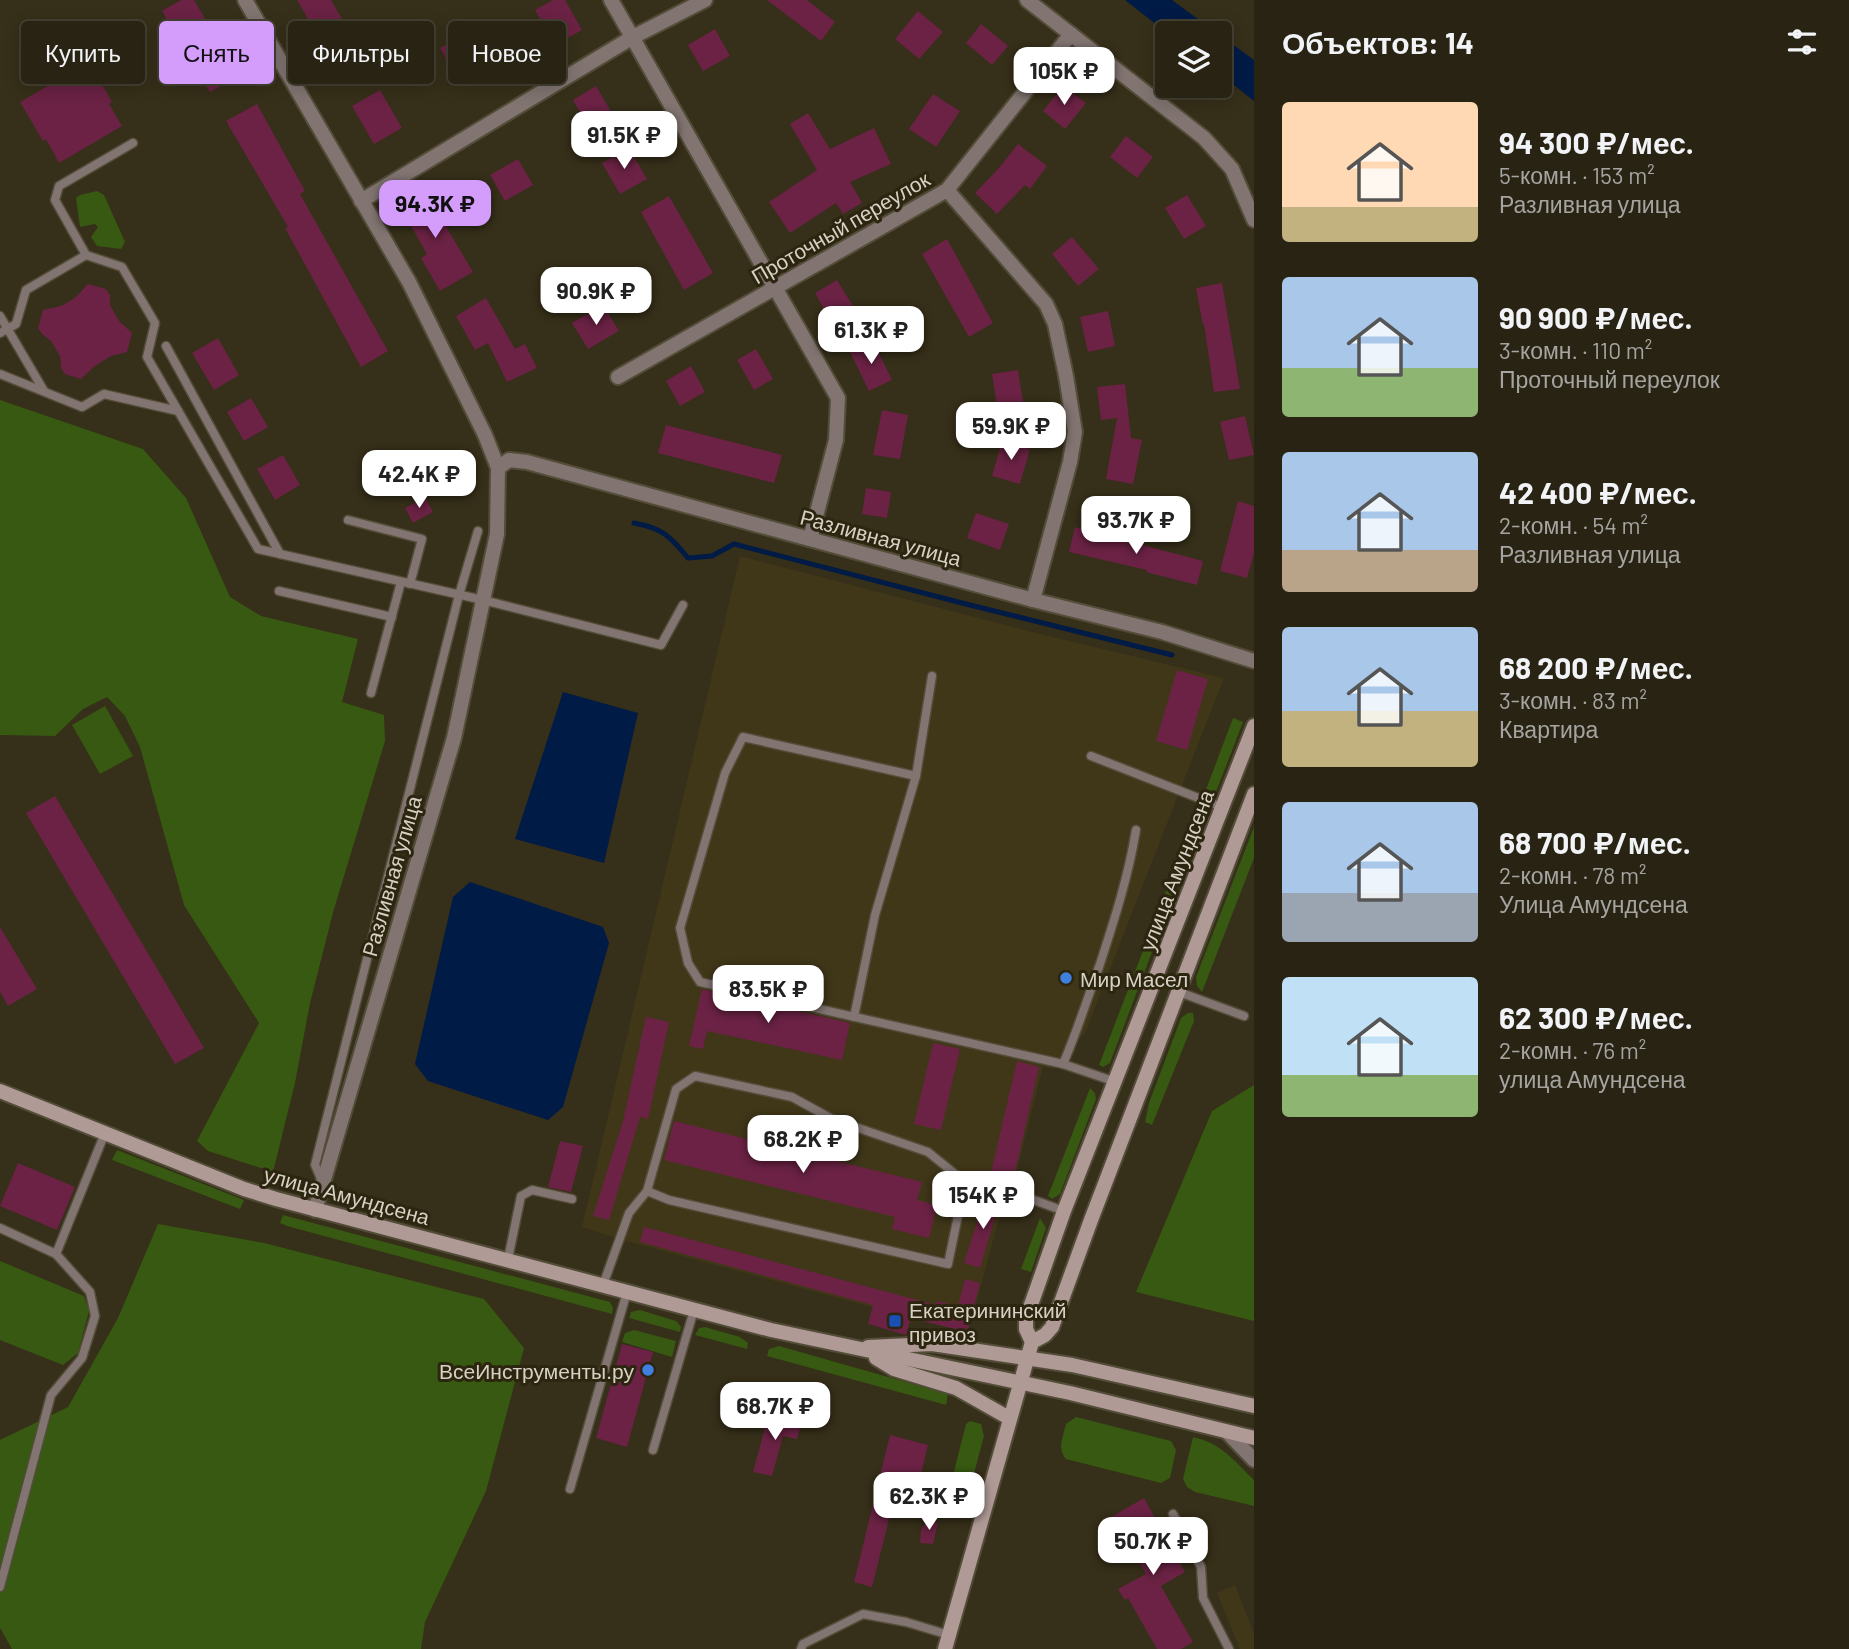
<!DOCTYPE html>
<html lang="ru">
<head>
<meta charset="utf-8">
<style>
  :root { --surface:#282313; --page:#342f21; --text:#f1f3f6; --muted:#a5a4a0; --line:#444033; --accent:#d49cfb }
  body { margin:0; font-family:Barlow,sans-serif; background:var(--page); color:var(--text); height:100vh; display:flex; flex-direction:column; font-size:26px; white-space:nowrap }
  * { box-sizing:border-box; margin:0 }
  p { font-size:23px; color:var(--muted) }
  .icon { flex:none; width:38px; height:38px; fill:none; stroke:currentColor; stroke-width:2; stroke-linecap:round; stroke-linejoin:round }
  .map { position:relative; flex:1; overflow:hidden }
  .sheet { display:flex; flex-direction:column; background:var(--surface); width:595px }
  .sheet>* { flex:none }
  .banner { position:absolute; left:21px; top:21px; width:665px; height:63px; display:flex; gap:14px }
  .fabs { position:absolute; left:1155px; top:21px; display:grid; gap:14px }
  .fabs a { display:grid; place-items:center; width:77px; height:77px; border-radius:7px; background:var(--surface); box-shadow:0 4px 18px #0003,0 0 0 2px var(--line); font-size:35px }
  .price { position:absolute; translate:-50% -60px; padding:0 16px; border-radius:14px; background:#fff; color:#222; font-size:23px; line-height:46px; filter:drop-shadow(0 2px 4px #0008) }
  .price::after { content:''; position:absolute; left:50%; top:42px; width:21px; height:16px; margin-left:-10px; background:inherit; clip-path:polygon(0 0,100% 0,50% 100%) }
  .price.selected { background:var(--accent); color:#111 }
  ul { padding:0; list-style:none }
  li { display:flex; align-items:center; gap:21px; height:175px; padding:0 28px }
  li span { display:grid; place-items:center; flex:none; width:196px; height:140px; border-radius:7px; color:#555 }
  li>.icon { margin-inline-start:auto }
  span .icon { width:84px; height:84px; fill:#fffc; stroke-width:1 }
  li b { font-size:30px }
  h2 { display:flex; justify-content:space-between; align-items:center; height:84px; padding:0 28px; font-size:30px }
  .pill { padding:0 24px; border-radius:7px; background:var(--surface); box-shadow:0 4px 18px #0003,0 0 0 2px var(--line); font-size:24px; line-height:63px }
  .pill.selected { background:var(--accent); color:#111 }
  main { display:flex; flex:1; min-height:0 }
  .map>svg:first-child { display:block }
  .built { fill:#403719 }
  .green { fill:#375911 }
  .water { fill:#001b46 }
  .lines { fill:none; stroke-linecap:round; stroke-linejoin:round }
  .stream { stroke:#001b46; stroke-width:5 }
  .building { fill:#6b2244 }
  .lane-casing { stroke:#534c38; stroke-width:11 }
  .street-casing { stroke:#534c38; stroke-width:18 }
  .secondary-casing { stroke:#534c38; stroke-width:18 }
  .lane { stroke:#817471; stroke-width:8 }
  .street { stroke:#817471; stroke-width:14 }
  .secondary { stroke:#af9a96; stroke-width:14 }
  .shop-dot { fill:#3f7fe0; stroke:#2c250f; stroke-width:2.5 }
  .transit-dot { fill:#1a4fb4; stroke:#2c250f; stroke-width:2.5 }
  .labels { text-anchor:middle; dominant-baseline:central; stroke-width:6; stroke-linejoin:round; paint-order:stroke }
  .street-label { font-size:21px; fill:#d6d1c4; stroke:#2c250f }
  .poi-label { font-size:21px; fill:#d6d1c4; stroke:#2c250f; text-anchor:start }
</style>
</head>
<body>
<main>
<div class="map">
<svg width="1254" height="1649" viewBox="0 0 1254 1649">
  <rect width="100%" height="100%" fill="#362f19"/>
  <g class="built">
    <path d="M 740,556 L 1032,632 L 1224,678 L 1085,1033 L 1054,1069 L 1043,1067 L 1013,1185 L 997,1226 L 968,1333 L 619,1239 L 582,1227 Z"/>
    <path d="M 1235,1585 L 1254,1634 L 1254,1649 L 1240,1649 L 1217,1593 Z"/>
  </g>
  <g class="green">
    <path d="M 97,191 L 104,195 L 125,242 L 121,249 L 97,246 L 91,237 L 98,227 L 95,224 L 80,227 L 76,198 L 80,195 Z"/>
    <path d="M 0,400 L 143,449 L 186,498 L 230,597 L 261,616 L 358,639 L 342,702 L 384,715 L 385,741 L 334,909 L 310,1003 L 295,1083 L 273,1172 L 208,1151 L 197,1141 L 259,1023 L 184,905 L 140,747 L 125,716 L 107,697 L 83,709 L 55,736 L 0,735 Z"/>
    <path d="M 105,706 L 133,756 L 100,774 L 72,725 Z"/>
    <path d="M 1233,718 L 1243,722 L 1216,792 L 1208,796 L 1204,795 Z"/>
    <path d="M 1195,816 L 1200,825 L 1110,1063 L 1103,1067 L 1099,1065 Z"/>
    <path d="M 1254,827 L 1254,858 L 1202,992 L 1197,986 L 1196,977 Z"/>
    <path d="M 1188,1013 L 1193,1013 L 1194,1021 L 1152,1125 L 1145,1122 L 1149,1103 L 1181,1018 Z"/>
    <path d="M 1254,1085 L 1254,1321 L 1136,1292 L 1212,1111 Z"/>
    <path d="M 1090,1088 L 1095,1093 L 1096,1099 L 1060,1194 L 1052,1199 L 1048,1196 Z"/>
    <path d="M 117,1150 L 244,1200 L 240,1209 L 112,1160 Z"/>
    <path d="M 283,1215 L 610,1302 L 613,1308 L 612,1314 L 287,1226 L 280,1223 Z"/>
    <path d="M 1040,1218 L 1046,1228 L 1031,1272 L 1021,1269 Z"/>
    <path d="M 158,1224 L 264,1243 L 484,1299 L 524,1348 L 486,1491 L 425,1622 L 421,1649 L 12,1649 L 0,1628 L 0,1440 L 68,1407 L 118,1318 Z"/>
    <path d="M 0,1261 L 84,1296 L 89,1311 L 78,1353 L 63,1365 L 0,1340 Z"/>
    <path d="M 640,1310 L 676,1321 L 681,1327 L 680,1332 L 629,1318 L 631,1312 Z"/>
    <path d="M 705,1327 L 740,1337 L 748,1343 L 747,1349 L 695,1335 L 699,1328 Z"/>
    <path d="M 634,1330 L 676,1341 L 672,1357 L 622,1342 L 625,1333 Z"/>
    <path d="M 779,1346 L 948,1394 L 946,1405 L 767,1356 L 769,1349 Z"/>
    <path d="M 1076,1417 L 1171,1441 L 1176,1450 L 1170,1478 L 1161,1483 L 1066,1459 C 1057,1448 1063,1437 1066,1424 Z"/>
    <path d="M 970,1421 L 981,1424 L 984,1436 L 972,1481 L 962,1486 L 951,1483 L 966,1424 Z"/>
    <path d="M 1193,1437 C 1223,1444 1233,1460 1254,1480 L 1254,1506 L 1195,1492 L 1187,1487 L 1183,1479 Z"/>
  </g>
  <g class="water">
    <path d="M 1125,0 L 1172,0 L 1217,33 L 1167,33 Z"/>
    <path d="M 1220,35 L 1254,60 L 1254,101 L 1220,74 Z"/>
    <path d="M 563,692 L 638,713 L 604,863 L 515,839 Z"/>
    <path d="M 470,882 L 603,927 L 609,943 L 563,1107 L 548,1120 L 428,1081 L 415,1064 L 453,897 Z"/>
  </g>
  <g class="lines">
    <path class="stream" d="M 634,523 C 662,528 670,536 688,558 L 712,556 L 734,544 L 962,603 L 1172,655"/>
  </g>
  <g class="building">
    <path d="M 181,0 L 194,0 L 239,75 L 210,92 L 162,11 Z"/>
    <path d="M 297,0 L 331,0 L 346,26 L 321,41 Z"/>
    <path d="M 553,0 L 565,0 L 582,30 L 555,45 L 535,10 Z"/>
    <path d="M 767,0 L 807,0 L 835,22 L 821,41 Z"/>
    <path d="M 918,11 L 943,32 L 919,59 L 895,39 Z"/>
    <path d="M 981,24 L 1008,46 L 992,65 L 966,43 Z"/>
    <path d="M 715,29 L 730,56 L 703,71 L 688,45 Z"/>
    <path d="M 467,33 L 483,61 L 456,77 L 440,48 Z"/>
    <path d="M 89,62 L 112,102 L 109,104 L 122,126 L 59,163 L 46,139 L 43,141 L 20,102 Z"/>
    <path d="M 596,86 L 613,115 L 589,128 L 573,100 Z"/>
    <path d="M 1063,86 L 1086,103 L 1065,129 L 1043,111 Z"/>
    <path d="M 380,90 L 402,128 L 374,144 L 352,106 Z"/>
    <path d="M 933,94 L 960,111 L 936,147 L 909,129 Z"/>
    <path d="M 257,104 L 305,191 L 300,194 L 388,351 L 361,367 L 285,228 L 288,227 L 226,121 Z"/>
    <path d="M 808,113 L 830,149 L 874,128 L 891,164 L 850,182 L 862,203 L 843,214 L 836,203 L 790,233 L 769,202 L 817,170 L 790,124 Z"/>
    <path d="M 1126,136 L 1153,157 L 1137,178 L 1110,157 Z"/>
    <path d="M 1018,144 L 1047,166 L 1030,189 L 1025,185 L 997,214 L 975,193 L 998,169 Z"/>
    <path d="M 629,148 L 647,179 L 620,194 L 602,163 Z"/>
    <path d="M 518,159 L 533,185 L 505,201 L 490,175 Z"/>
    <path d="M 422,186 L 473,272 L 440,291 L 421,258 L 427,254 L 397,201 Z"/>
    <path d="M 1187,195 L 1206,226 L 1184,239 L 1165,208 Z"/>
    <path d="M 669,196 L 713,273 L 684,290 L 641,212 Z"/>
    <path d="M 1072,237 L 1099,269 L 1078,286 L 1052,254 Z"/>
    <path d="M 947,239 L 993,323 L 969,337 L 922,254 Z"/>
    <path d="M 837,280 L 856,311 L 833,325 L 815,293 Z"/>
    <path d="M 1222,283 L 1240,389 L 1214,392 L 1204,324 L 1203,325 L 1196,288 Z"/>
    <path d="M 88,284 L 106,289 L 110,295 L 110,305 L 119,321 L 132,333 L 127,352 L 111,356 L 95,366 L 81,379 L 65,374 L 61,368 L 60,356 L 51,341 L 42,334 L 38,328 L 43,310 L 61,306 L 75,298 Z"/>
    <path d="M 486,298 L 515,349 L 525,344 L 537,368 L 507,382 L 488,343 L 475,350 L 456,316 Z"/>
    <path d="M 603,305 L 619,331 L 588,349 L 572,323 Z"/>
    <path d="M 1108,311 L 1115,346 L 1088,352 L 1080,317 Z"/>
    <path d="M 218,338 L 239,375 L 214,390 L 192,353 Z"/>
    <path d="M 873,341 L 892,380 L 869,391 L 850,352 Z"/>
    <path d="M 756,349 L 773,379 L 754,390 L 737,360 Z"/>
    <path d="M 691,366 L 705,392 L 680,406 L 666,381 Z"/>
    <path d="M 1018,370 L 1023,402 L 997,406 L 992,374 Z"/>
    <path d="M 1125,384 L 1131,438 L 1142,440 L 1133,484 L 1106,479 L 1117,418 L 1101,420 L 1097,387 Z"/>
    <path d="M 251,398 L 268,427 L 244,441 L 227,412 Z"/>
    <path d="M 882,410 L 908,415 L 900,459 L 873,455 Z"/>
    <path d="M 1245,416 L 1254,455 L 1229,460 L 1220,422 Z"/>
    <path d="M 666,425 L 782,455 L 774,483 L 658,453 Z"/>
    <path d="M 1002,441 L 1030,449 L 1020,484 L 992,476 Z"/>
    <path d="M 283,455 L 300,485 L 275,500 L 257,469 Z"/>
    <path d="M 866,488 L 891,492 L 887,518 L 862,514 Z"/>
    <path d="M 425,497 L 433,512 L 413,523 L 405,508 Z"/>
    <path d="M 1238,501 L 1254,506 L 1254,553 L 1247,578 L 1220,571 Z"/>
    <path d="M 976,513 L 1009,524 L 1000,550 L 967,538 Z"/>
    <path d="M 1075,527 L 1203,561 L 1197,585 L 1146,572 L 1147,570 L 1069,552 Z"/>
    <path d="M 1177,670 L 1208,679 L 1187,750 L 1156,741 Z"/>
    <path d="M 55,796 L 204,1048 L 175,1064 L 26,813 Z"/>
    <path d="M 0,927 L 37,989 L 8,1006 L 0,992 Z"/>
    <path d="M 702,989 L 850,1023 L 842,1060 L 707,1031 L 703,1049 L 689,1046 Z"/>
    <path d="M 646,1017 L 669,1022 L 648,1119 L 640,1117 L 609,1220 L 593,1216 L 623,1121 Z"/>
    <path d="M 933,1043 L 960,1049 L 941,1130 L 914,1124 Z"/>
    <path d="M 1017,1061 L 1039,1067 L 1012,1185 L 1006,1183 L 1005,1186 L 989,1181 Z"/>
    <path d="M 674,1121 L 922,1182 L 917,1200 L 937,1205 L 929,1238 L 892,1229 L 895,1217 L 664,1160 Z"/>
    <path d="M 560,1141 L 583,1146 L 571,1192 L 548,1187 Z"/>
    <path d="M 18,1163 L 75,1187 L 57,1230 L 0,1206 Z"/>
    <path d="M 986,1194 L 1001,1198 L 980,1268 L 964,1263 Z"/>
    <path d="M 644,1227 L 936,1305 L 937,1301 L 958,1306 L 965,1279 L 980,1283 L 967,1332 L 911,1318 L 906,1335 L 868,1324 L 873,1305 L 640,1242 Z"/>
    <path d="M 622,1344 L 653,1352 L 627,1447 L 596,1438 Z"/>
    <path d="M 769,1413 L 802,1421 L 797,1439 L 783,1436 L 772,1476 L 753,1472 Z"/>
    <path d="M 890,1435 L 928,1445 L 912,1512 L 892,1507 L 872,1587 L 854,1582 Z"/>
    <path d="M 1144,1498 L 1185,1572 L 1161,1586 L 1193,1642 L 1181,1649 L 1157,1649 L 1128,1598 L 1125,1600 L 1118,1589 L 1146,1574 L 1113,1516 Z"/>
    <path d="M 927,1519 L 938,1523 L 933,1544 L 920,1543 L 921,1530 Z"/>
  </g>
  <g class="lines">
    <g class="lane-casing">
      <g id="lane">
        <path d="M 133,143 L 59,186 L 55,200 L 86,255 L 122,267 L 155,323 L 147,357 L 258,549 L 483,600 L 661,645 L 683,605"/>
        <path d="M 0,316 L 44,391"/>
        <path d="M 0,333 L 16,324 L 26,290 L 86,255"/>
        <path d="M 166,346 L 280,554"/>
        <path d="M 0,374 L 82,407 L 104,394 L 178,411"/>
        <path d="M 348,520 L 422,539 L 410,584"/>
        <path d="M 279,591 L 392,617"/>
        <path d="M 371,693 L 401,582"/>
        <path d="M 1091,756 L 1224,808"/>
        <path d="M 916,776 L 743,737 L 725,773 L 680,928 L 688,963 L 700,982 L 1063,1064 L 1116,1082"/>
        <path d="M 1179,992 L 1244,1016"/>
        <path d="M 854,1017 L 875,915 L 916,776 L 932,676"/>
        <path d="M 1063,1064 C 1077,1032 1087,999 1099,967 C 1114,921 1128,878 1136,830"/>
        <path d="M 322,1181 L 315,1165 L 459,595 L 478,531"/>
        <path d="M 647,1191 L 669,1200 L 948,1264 L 965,1182"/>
        <path d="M 0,1228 L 56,1254"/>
        <path d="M 508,1259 L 521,1196 L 532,1190 L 572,1199"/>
        <path d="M 603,1285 L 629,1213 L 647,1191 L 676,1089 L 695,1076 L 792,1097 L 832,1119 L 928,1152 L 965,1182 L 1031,1199 L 1064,1211"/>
        <path d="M 653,1450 L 694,1310"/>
        <path d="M 570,1489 L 627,1292"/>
        <path d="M 1173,1514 L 1201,1567 L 1203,1598 L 1229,1649"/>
        <path d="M 0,1587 L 51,1395 L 82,1358 L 95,1316 L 90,1292 L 56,1254 L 105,1133"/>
        <path d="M 801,1649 L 803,1644 L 863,1614 L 906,1622 L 949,1635"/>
      </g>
    </g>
    <g class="street-casing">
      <g id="street">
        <path d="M 245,0 L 409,282 L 485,435 L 498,468 L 497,534 L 454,738 L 315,1210"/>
        <path d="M 611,0 L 838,398 L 836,440 L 810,539"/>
        <path d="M 1027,0 L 1204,138 L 1232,169 L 1254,220"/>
        <path d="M 947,190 L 1046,304 L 1055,324 L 1066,376 L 1075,432 L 1070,462 L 1033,600"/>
        <path d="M 361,201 L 633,37 L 705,0"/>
        <path d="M 618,377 L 947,190 L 1071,34"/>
        <path d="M 498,468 L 509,460 L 527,462 L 1033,600 L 1162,632 L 1254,661"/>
        <path d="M 1227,1432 L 1254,1460"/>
      </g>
    </g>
    <g class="secondary-casing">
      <g id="secondary">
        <path d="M 0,1091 L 244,1189 L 276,1199 L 771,1330 L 1070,1393 L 1254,1438"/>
        <path d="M 1032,1342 L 1045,1335 L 1052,1327 L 1091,1220 L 1254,794"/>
        <path d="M 868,1347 L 932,1344 L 1072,1365 L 1254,1406"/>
        <path d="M 876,1358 L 894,1369 L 956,1388 L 1009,1418"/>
        <path d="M 945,1649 L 1032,1342 L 1026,1329 L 1026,1319 L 1064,1211 L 1254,726"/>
      </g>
    </g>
    <use href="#lane" class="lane"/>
    <use href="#street" class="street"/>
    <use href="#secondary" class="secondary"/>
  </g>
  <g class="shop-dot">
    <circle cx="1066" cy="978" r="7"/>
    <circle cx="648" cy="1370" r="7"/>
  </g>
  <rect class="transit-dot" x="888" y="1314" width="14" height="14" rx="3.5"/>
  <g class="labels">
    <g class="street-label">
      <text transform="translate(840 227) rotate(-30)">Проточный переулок</text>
      <text transform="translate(881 537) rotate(15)">Разливная улица</text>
      <text transform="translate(1176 870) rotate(-69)">улица Амундсена</text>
      <text transform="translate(391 876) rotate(-74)">Разливная улица</text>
      <text transform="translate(347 1195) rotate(15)">улица Амундсена</text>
    </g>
    <g class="poi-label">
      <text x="1080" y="978">Мир Масел</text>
      <text x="909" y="1309">Екатерининский<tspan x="909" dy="24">привоз</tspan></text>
      <text x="634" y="1370" text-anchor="end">ВсеИнструменты.ру</text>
    </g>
  </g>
</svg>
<div class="fabs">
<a><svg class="icon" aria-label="layers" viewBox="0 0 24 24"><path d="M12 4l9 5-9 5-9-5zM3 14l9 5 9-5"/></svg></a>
</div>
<b class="price" style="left:1064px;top:107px">105K ₽</b>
<b class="price" style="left:624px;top:171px">91.5K ₽</b>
<b class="price selected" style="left:435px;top:240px">94.3K ₽</b>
<b class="price" style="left:596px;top:327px">90.9K ₽</b>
<b class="price" style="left:871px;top:366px">61.3K ₽</b>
<b class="price" style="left:1011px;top:462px">59.9K ₽</b>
<b class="price" style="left:419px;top:510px">42.4K ₽</b>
<b class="price" style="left:1136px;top:556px">93.7K ₽</b>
<b class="price" style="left:768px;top:1025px">83.5K ₽</b>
<b class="price" style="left:803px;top:1175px">68.2K ₽</b>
<b class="price" style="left:983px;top:1231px">154K ₽</b>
<b class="price" style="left:775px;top:1442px">68.7K ₽</b>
<b class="price" style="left:929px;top:1532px">62.3K ₽</b>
<b class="price" style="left:1153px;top:1577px">50.7K ₽</b>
<div class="banner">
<a class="pill">Купить</a>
<a class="pill selected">Снять</a>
<a class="pill">Фильтры</a>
<a class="pill">Новое</a>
</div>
</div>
<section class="sheet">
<h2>Объектов: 14<svg class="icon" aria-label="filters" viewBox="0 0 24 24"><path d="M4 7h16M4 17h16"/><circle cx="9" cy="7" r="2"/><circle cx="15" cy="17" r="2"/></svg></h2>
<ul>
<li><span style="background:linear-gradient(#ffd9b3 75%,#c2b280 0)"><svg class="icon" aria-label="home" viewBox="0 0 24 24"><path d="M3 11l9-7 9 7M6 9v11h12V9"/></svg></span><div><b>94 300 ₽/мес.</b><p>5-комн. · 153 m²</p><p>Разливная улица</p></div></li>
<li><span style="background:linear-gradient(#a9c7e8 65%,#8fb573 0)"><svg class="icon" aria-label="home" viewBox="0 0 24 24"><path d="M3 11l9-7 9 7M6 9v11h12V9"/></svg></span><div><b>90 900 ₽/мес.</b><p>3-комн. · 110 m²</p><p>Проточный переулок</p></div></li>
<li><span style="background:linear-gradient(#a9c7e8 70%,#b9a48a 0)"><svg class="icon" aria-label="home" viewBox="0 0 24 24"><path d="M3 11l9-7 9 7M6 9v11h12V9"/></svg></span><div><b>42 400 ₽/мес.</b><p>2-комн. · 54 m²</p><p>Разливная улица</p></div></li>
<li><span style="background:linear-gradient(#a9c7e8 60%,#c2b280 0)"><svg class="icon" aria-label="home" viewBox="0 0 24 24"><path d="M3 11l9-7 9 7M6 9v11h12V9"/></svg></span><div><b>68 200 ₽/мес.</b><p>3-комн. · 83 m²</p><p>Квартира</p></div></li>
<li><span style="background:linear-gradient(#a9c7e8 65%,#9aa5b1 0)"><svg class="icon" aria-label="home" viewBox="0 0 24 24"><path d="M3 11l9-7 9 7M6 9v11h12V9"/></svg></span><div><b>68 700 ₽/мес.</b><p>2-комн. · 78 m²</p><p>Улица Амундсена</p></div></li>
<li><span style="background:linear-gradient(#bfe0f5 70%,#8fb573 0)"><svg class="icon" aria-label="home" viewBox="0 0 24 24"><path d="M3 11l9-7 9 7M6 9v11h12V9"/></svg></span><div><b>62 300 ₽/мес.</b><p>2-комн. · 76 m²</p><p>улица Амундсена</p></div></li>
</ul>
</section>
</main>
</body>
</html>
